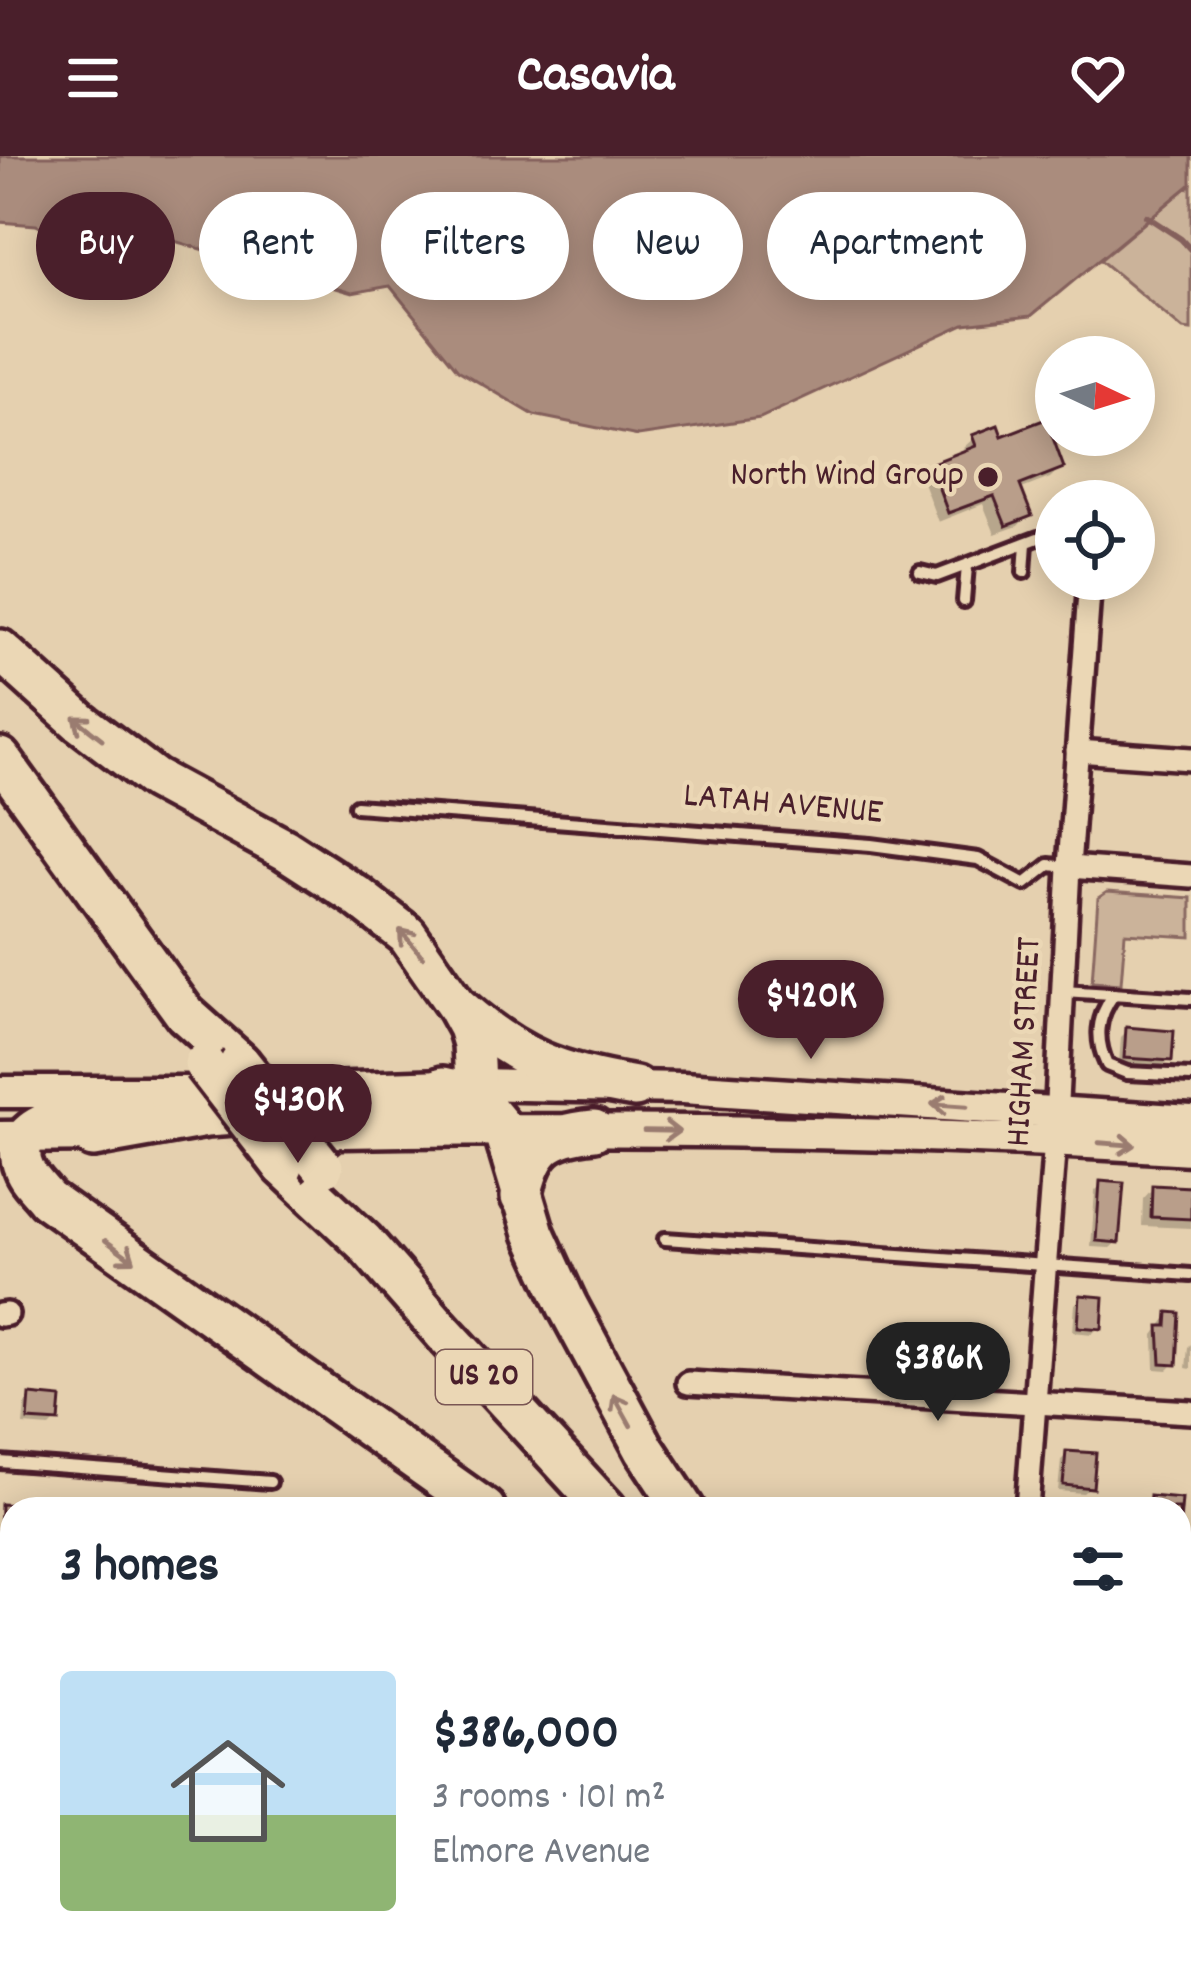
<!DOCTYPE html>
<html lang="en">
<head>
<meta charset="utf-8">
<style>
  :root { --surface:#fff; --page:#f6f6f7; --text:#1f2937; --muted:#747a83; --line:#e0e1e3; --accent:#4a1f2b }
  body { margin:0; font-family:Dekko,sans-serif; background:var(--page); color:var(--text); height:100vh; display:flex; flex-direction:column; font-size:45px; white-space:nowrap }
  * { box-sizing:border-box; margin:0 }
  p { font-size:39px; color:var(--muted) }
  .icon { flex:none; width:66px; height:66px; fill:none; stroke:currentColor; stroke-width:2; stroke-linecap:round; stroke-linejoin:round }
  .map { position:relative; flex:1; overflow:hidden }
  .sheet { position:absolute; left:0px; top:1341px; width:1191px; height:471px; display:flex; flex-direction:column; background:var(--surface); border-radius:36px 36px 0 0; box-shadow:0 6px 30px #0003 }
  .sheet>* { flex:none }
  .hud { position:absolute; left:36px; top:36px; width:1119px; height:108px; display:flex; gap:24px }
  .needle { width:78px; rotate:94deg }
  .tools { position:absolute; left:1035px; top:180px; display:grid; gap:24px }
  .tools a { display:grid; place-items:center; width:120px; height:120px; border-radius:50%; background:var(--surface); box-shadow:0 6px 30px #0003; font-size:60px }
  .price { position:absolute; translate:-50% -102px; padding:0 27px; border-radius:42px; background:var(--accent); color:#fff; font-size:39px; line-height:78px; filter:drop-shadow(0 3px 6px #0008) }
  .price::after { content:''; position:absolute; left:50%; top:72px; width:36px; height:27px; margin-left:-18px; background:inherit; clip-path:polygon(0 0,100% 0,50% 100%) }
  .price.active { background:#222; color:#fff }
  ul { padding:0; list-style:none }
  li { display:flex; align-items:center; gap:36px; height:300px; padding:0 60px }
  li+li { border-top:3px solid var(--line) }
  li span { display:grid; place-items:center; flex:none; width:336px; height:240px; border-radius:12px; color:#555 }
  li>.icon { margin-inline-start:auto }
  span .icon { width:144px; height:144px; fill:#fffc; stroke-width:1 }
  li b { font-size:51px }
  h2 { display:flex; justify-content:space-between; align-items:center; height:144px; padding:0 60px; font-size:51px }
  .tag { padding:0 42px; border-radius:54px; background:var(--surface); box-shadow:0 6px 30px #0003; font-size:42px; line-height:108px }
  .tag.active { background:var(--accent); color:#fff }
  header { display:flex; justify-content:space-between; align-items:center; height:156px; padding:0 60px; background:var(--accent); color:#fff; font-size:54px; font-weight:700 }
  .map>svg:first-child { display:block }
  .green { fill:#cbb39a; stroke:#8a6962; stroke-width:3 }
  .water { fill:#aa8c7d; stroke:#84605c; stroke-width:3 }
  .shadow { fill:#0003 }
  .lines { fill:none; stroke-linecap:round; stroke-linejoin:round }
  .stream { stroke:#84605c; stroke-width:6 }
  .building { fill:#b99e8a; stroke:#4a1f2b; stroke-width:3 }
  .lane-casing { stroke:#4a1f2b; stroke-width:20 }
  .street-casing { stroke:#4a1f2b; stroke-width:30 }
  .secondary-casing { stroke:#4a1f2b; stroke-width:39 }
  .highway-casing { stroke:#4a1f2b; stroke-width:48 }
  .lane { stroke:#ebd7b5; stroke-width:10 }
  .street { stroke:#ebd7b5; stroke-width:21 }
  .secondary { stroke:#ebd7b5; stroke-width:30 }
  .highway { stroke:#ebd7b5; stroke-width:39 }
  .highway-bridge-casing { stroke:#4a1f2b; stroke-width:48; stroke-linecap:butt }
  .highway-bridge { stroke:#ebd7b5; stroke-width:39 }
  .oneway { stroke:#9a7b70 }
  .poi-dot { fill:#4a1f2b; stroke:#ebd7b5; stroke-width:4.5 }
  .labels { text-anchor:middle; dominant-baseline:central; stroke-width:9; stroke-linejoin:round; paint-order:stroke }
  .shield { fill:#ebd7b5; stroke:#7a5654; stroke-width:3 }
  .shield-label { font-size:33px; font-weight:bold; fill:#4a1f2b }
  .poi-label { font-size:36px; fill:#4a1f2b; stroke:#ebd7b5; text-anchor:end }
  .street-label { font-size:36px; fill:#4a1f2b; stroke:#ebd7b5 }
</style>
</head>
<body>
<header><svg class="icon" aria-label="menu" viewBox="0 0 24 24"><path d="M4 6h16M4 12h16M4 18h16"/></svg>Casavia<svg class="icon" aria-label="heart" viewBox="0 0 24 24"><path d="M12 20l-8-8c-3-5 5-10 8-4 3-6 11-1 8 4z"/></svg></header>
<div class="map">
<svg width="1191" height="1810" viewBox="0 0 1191 1810">
  <rect width="100%" height="100%" fill="#e5d0af"/>
  <filter id="ink" filterUnits="userSpaceOnUse"><feTurbulence type="fractalNoise" baseFrequency=".00833" numOctaves="2"/><feDisplacementMap in="SourceGraphic" scale="24" xChannelSelector="R" yChannelSelector="G"/><feConvolveMatrix kernelMatrix="1 2 1 2 8 2 1 2 1" color-interpolation-filters="sRGB"/></filter>
  <g filter="url(#ink)">
    <g class="green">
      <path d="M 1191,28 L 1191,174 L 1183,173 L 1100,104 Z"/>
      <path d="M 1107,736 L 1191,742 L 1191,781 L 1125,777 L 1121,828 L 1092,826 L 1098,742 Z"/>
    </g>
    <path class="water" d="M 0,0 L 1191,0 L 1191,28 L 1031,160 L 964,168 L 760,262 L 638,280 L 534,259 L 458,214 L 390,130 L 352,137 L 130,72 L 75,82 L 36,69 L 0,66 Z"/>
    <g class="shadow">
      <path d="M 974,282 L 1000,284 L 1061,311 L 1050,322 L 1019,334 L 1028,359 L 1018,370 L 995,378 L 983,348 L 938,366 L 921,321 L 932,310 L 965,298 L 963,292 Z"/>
      <path d="M 1128,874 L 1169,904 L 1162,911 L 1119,907 L 1121,881 Z"/>
      <path d="M 1102,1028 L 1117,1086 L 1110,1092 L 1091,1091 L 1095,1035 Z"/>
      <path d="M 1153,1032 L 1191,1034 L 1191,1072 L 1142,1070 L 1143,1043 Z"/>
      <path d="M 1082,1142 L 1099,1171 L 1092,1178 L 1073,1176 L 1075,1148 Z"/>
      <path d="M 1169,1159 L 1174,1208 L 1168,1214 L 1155,1213 L 1154,1179 Z"/>
      <path d="M 1191,1188 L 1191,1213 L 1186,1212 L 1188,1191 Z"/>
      <path d="M 31,1242 L 56,1265 L 50,1271 L 23,1269 L 25,1249 Z"/>
      <path d="M 1068,1298 L 1090,1331 L 1083,1337 L 1058,1335 L 1061,1304 Z"/>
      <path d="M 1179,1454 L 1186,1455 L 1184,1474 L 1179,1479 Z"/>
      <path d="M 11,1494 L 12,1494 L 12,1539 L 11,1525 L 3,1525 L 5,1501 Z"/>
      <path d="M 1182,1577 L 1191,1578 L 1190,1625 L 1184,1632 L 1179,1632 L 1179,1581 Z"/>
      <path d="M 0,1644 L 11,1645 L 9,1662 L 3,1669 L 0,1669 Z"/>
      <path d="M 212,1800 L 269,1800 L 262,1810 L 211,1805 Z"/>
      <path d="M 408,1800 L 407,1810 L 280,1810 L 289,1801 Z"/>
      <path d="M 483,1800 L 509,1800 L 508,1810 L 479,1810 Z"/>
      <path d="M 581,1805 L 620,1808 L 619,1810 L 576,1810 Z"/>
    </g>
    <g class="lines">
      <path class="stream" d="M 1146,60 L 1181,83 L 1191,94"/>
    </g>
    <g class="building">
      <path d="M 1046,263 L 1064,312 L 1020,329 L 1032,360 L 1006,370 L 994,340 L 948,357 L 930,308 L 976,290 L 972,279 L 998,269 L 1002,280 Z"/>
      <path d="M 1126,871 L 1174,875 L 1172,905 L 1124,902 Z"/>
      <path d="M 1100,1025 L 1124,1027 L 1119,1087 L 1096,1085 Z"/>
      <path d="M 1152,1029 L 1191,1031 L 1191,1063 L 1151,1061 Z"/>
      <path d="M 1080,1139 L 1104,1141 L 1102,1173 L 1078,1171 Z"/>
      <path d="M 1168,1156 L 1180,1157 L 1177,1209 L 1161,1208 L 1159,1170 L 1167,1170 Z"/>
      <path d="M 30,1239 L 61,1242 L 59,1266 L 28,1264 Z"/>
      <path d="M 1066,1295 L 1096,1297 L 1093,1332 L 1063,1329 Z"/>
      <path d="M 1150,1340 L 1182,1343 L 1179,1379 L 1179,1353 L 1149,1353 Z"/>
      <path d="M 1,1348 L 32,1350 L 32,1353 L 12,1353 L 12,1389 L 0,1389 Z"/>
      <path d="M 1181,1574 L 1191,1575 L 1191,1627 L 1179,1626 Z"/>
      <path d="M 287,1800 L 358,1800 L 357,1810 L 287,1810 Z"/>
      <path d="M 367,1800 L 411,1800 L 410,1810 L 366,1810 Z"/>
      <path d="M 522,1800 L 566,1801 L 566,1810 L 521,1810 Z"/>
    </g>
    <g class="lines">
      <g class="lane-casing">
        <g id="lane">
          <path d="M 920,416 L 937,420 L 1038,382 L 1056,381"/>
          <path d="M 1024,416 L 1026,387"/>
          <path d="M 964,445 L 967,410"/>
          <path d="M 356,650 L 871,689 L 978,703 L 1025,728 L 1049,709 L 1069,711"/>
          <path d="M 1063,835 L 1191,843"/>
          <path d="M 1114,838 C 1097,861 1095,883 1107,909 L 1127,917 L 1191,920"/>
          <path d="M 665,1083 L 1191,1119"/>
          <path d="M 0,1306 L 270,1326"/>
          <path d="M 1179,1393 L 1191,1394"/>
          <path d="M 0,1577 L 12,1577"/>
        </g>
      </g>
      <g class="street-casing">
        <g id="street">
          <path d="M 1077,595 L 1191,603"/>
          <path d="M 1069,711 L 1191,720"/>
          <path d="M 0,1159 L 7,1158"/>
          <path d="M 688,1227 L 1191,1256"/>
          <path d="M 1027,1353 L 1055,984 L 1069,711 L 1090,423"/>
          <path d="M 0,1444 L 12,1445"/>
          <path d="M 1179,1529 L 1191,1530"/>
          <path d="M 448,1810 L 448,1800"/>
        </g>
      </g>
      <g class="secondary-casing">
        <g id="secondary">
          <path d="M 0,936 L 232,936 L 475,928 L 683,932 L 1191,965"/>
          <path d="M 282,977 C 586,971 888,973 1191,993"/>
          <path d="M 0,981 L 114,980"/>
          <path d="M 0,1713 L 12,1714"/>
          <path d="M 877,1800 L 886,1810"/>
        </g>
      </g>
      <g class="highway-casing">
        <g id="highway">
          <path d="M 0,494 L 80,566 L 155,623 L 286,694 L 357,740 L 407,779 L 457,851 L 468,871 L 473,888 L 475,928 L 471,935 L 453,948 L 438,953 L 321,953 L 206,961 L 93,981"/>
          <path d="M 0,602 L 185,858 L 240,907"/>
          <path d="M 458,851 C 518,904 558,918 635,931"/>
          <path d="M 443,931 L 460,935 L 483,949 L 503,973 L 534,1077 L 567,1149 L 645,1294 L 684,1353"/>
          <path d="M 132,953 C 102,954 1,958 24,1012 C 28,1023 39,1033 47,1043 L 485,1353"/>
          <path d="M 283,1010 L 364,1086 L 443,1176 L 606,1353"/>
          <path d="M 521,1041 C 531,993 545,979 594,974"/>
          <path d="M 1063,1800 L 1075,1810"/>
          <path d="M 1135,1800 L 1148,1810"/>
        </g>
      </g>
      <use href="#lane" class="lane"/>
      <use href="#street" class="street"/>
      <use href="#secondary" class="secondary"/>
      <use href="#highway" class="highway"/>
      <g class="highway-bridge-casing">
        <g id="highway-bridge">
          <path d="M 240,907 L 323,1011"/>
          <path d="M 204,908 L 283,1010"/>
        </g>
      </g>
      <use href="#highway-bridge" class="highway-bridge"/>
    </g>
    <defs><path id="oneway-shaft" d="M-6 0H5M1.5-3L5.5 0L1.5 3" fill="none" stroke-width="1.6" stroke-linecap="round" stroke-linejoin="round" transform="scale(3)"/></defs>
    <g class="oneway">
      <use href="#oneway-shaft" transform="translate(88 572) rotate(-142)"/>
      <use href="#oneway-shaft" transform="translate(411 787) rotate(-130)"/>
      <use href="#oneway-shaft" transform="translate(949 949) rotate(-176)"/>
      <use href="#oneway-shaft" transform="translate(662 975) rotate(1)"/>
      <use href="#oneway-shaft" transform="translate(1117 988) rotate(4)"/>
      <use href="#oneway-shaft" transform="translate(120 1095) rotate(36)"/>
      <use href="#oneway-shaft" transform="translate(622 1254) rotate(-119)"/>
    </g>
  </g>
  <circle class="poi-dot" cx="988" cy="321" r="12"/>
  <g class="labels">
    <rect class="shield" x="436" y="1194" width="96" height="54" rx="9"/>
    <g class="shield-label">
      <text x="484" y="1221">US 20</text>
    </g>
    <g class="poi-label">
      <text x="964" y="321">North Wind Group</text>
    </g>
    <g class="street-label">
      <text transform="translate(783 650) rotate(5)">LATAH AVENUE</text>
      <text transform="translate(1026 886) rotate(-87)">HIGHAM STREET</text>
    </g>
  </g>
</svg>
<div class="tools">
<a><svg class="needle" viewBox="-14 -14 28 28"><path d="M0-13l5 13h-10z" fill="#e53935"/><path d="M0 13l5-13h-10z" fill="#747a83"/></svg></a>
<a><svg class="icon" aria-label="locate" viewBox="0 0 24 24"><circle cx="12" cy="12" r="6"/><path d="M12 2v4M12 18v4M2 12h4M18 12h4"/></svg></a>
</div>
<b class="price" style="left:811px;top:906px">$420K</b>
<b class="price" style="left:298px;top:1010px">$430K</b>
<b class="price active" style="left:938px;top:1268px">$386K</b>
<div class="hud">
<a class="tag active">Buy</a>
<a class="tag">Rent</a>
<a class="tag">Filters</a>
<a class="tag">New</a>
<a class="tag">Apartment</a>
</div>
<section class="sheet">
<h2>3 homes<svg class="icon" aria-label="filters" viewBox="0 0 24 24"><path d="M4 7h16M4 17h16"/><circle cx="9" cy="7" r="2"/><circle cx="15" cy="17" r="2"/></svg></h2>
<ul>
<li><span style="background:linear-gradient(#bfe0f5 60%,#8fb573 0)"><svg class="icon" aria-label="home" viewBox="0 0 24 24"><path d="M3 11l9-7 9 7M6 9v11h12V9"/></svg></span><div><b>$386,000</b><p>3 rooms · 101 m²</p><p>Elmore Avenue</p></div></li>
</ul>
</section>
</div>
</body>
</html>
